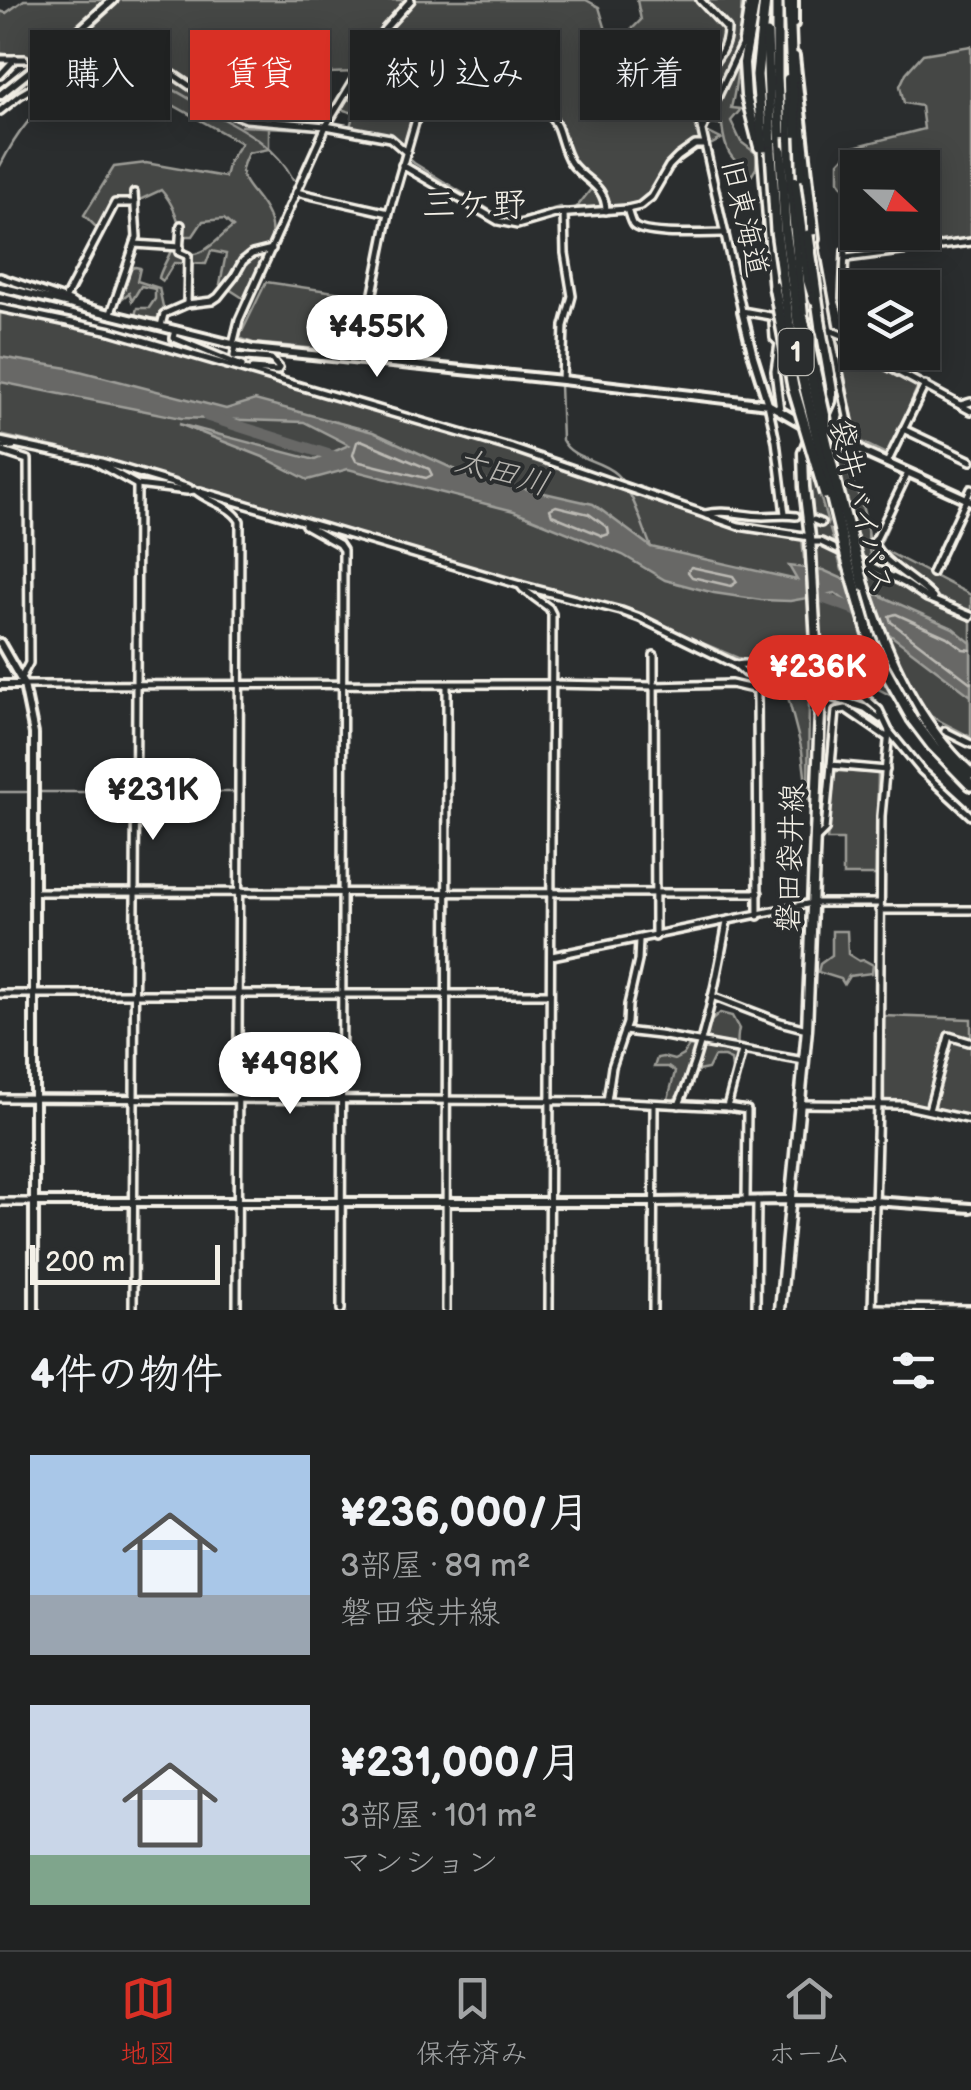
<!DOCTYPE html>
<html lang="ja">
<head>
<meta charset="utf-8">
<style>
  :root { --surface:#202222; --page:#2d2f2f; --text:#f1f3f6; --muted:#a2a4a5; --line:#3d3f40; --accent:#d93025 }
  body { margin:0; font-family:"Balsamiq Sans","Klee One",sans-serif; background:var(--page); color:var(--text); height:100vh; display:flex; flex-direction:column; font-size:38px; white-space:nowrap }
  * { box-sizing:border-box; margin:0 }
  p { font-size:32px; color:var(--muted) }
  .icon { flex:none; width:55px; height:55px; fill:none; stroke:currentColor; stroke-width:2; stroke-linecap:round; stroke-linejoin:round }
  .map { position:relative; height:1310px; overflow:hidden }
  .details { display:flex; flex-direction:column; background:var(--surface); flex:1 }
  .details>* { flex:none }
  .banner { position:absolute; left:30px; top:30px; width:912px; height:90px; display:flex; gap:20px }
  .needle { width:65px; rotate:112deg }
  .tools { position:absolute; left:840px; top:150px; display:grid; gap:20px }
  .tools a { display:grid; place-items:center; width:100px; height:100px; border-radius:0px; background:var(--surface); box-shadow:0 5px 25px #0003,0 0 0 2px var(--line); font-size:50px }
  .scale { position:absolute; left:30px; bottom:25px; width:190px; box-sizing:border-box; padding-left:10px; border:5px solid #f4f1e8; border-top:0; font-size:28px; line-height:35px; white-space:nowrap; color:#f4f1e8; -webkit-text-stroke:8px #2a2d2e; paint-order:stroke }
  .price { position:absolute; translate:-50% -85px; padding:0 22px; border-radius:35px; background:#fff; color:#222; font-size:32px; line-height:65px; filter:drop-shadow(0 2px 5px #0008) }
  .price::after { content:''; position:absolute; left:50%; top:60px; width:30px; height:22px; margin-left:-15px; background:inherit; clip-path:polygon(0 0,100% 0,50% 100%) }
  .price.active { background:var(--accent); color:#fff }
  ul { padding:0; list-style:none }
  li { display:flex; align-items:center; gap:30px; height:250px; padding:0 30px }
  li span { display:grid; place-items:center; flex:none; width:280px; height:200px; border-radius:0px; color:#555 }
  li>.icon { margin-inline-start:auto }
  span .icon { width:120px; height:120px; fill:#fffc; stroke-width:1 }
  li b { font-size:42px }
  h2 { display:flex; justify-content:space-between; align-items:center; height:120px; padding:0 30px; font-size:42px }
  .chip { padding:0 35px; border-radius:0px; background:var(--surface); box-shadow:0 5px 25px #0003,0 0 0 2px var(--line); font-size:35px; line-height:90px }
  .chip.active { background:var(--accent); color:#fff }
  .dock { display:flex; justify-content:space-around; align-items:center; height:140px; border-top:2px solid var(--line); background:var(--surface); font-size:28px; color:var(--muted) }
  .dock a { display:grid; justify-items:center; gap:5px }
  .dock .active { color:var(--accent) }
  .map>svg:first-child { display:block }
  .green { fill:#444645; stroke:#9c9c96; stroke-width:2.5 }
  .water { fill:#676866; stroke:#9f9f9a; stroke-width:2.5 }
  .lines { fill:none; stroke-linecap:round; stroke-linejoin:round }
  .shore { stroke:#bcbab4; stroke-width:2.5 }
  .stream { stroke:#9f9f9a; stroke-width:2.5 }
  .river { stroke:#676866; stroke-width:11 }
  .minor-tunnel { stroke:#484a4a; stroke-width:5; stroke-dasharray:5 2.5; stroke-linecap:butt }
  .minor-casing { stroke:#f4f1e8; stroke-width:12 }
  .tertiary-casing { stroke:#f4f1e8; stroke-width:14 }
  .secondary-casing { stroke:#f4f1e8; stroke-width:15 }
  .trunk-casing { stroke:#f4f1e8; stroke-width:16 }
  .minor { stroke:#2a2d2e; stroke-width:5 }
  .tertiary { stroke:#2a2d2e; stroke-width:6 }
  .secondary { stroke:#2a2d2e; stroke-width:8 }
  .trunk { stroke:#2a2d2e; stroke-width:9 }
  .secondary-bridge-casing { stroke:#f4f1e8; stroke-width:15; stroke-linecap:butt }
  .trunk-bridge-casing { stroke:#f4f1e8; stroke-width:16; stroke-linecap:butt }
  .secondary-bridge { stroke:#2a2d2e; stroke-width:8 }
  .trunk-bridge { stroke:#2a2d2e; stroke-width:9 }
  .labels { text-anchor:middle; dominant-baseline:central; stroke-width:8; stroke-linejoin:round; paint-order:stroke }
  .shield { fill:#2a2d2e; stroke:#b7b6b0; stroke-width:2.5 }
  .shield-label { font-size:28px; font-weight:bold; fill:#f4f1e8 }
  .street-label { font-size:30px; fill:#f4f1e8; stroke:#2a2d2e }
  .water-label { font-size:32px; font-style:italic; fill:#b5b3ae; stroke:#2a2d2e }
  .quarter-label { font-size:35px; fill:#f4f1e8; stroke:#2a2d2e }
</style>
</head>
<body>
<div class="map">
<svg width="971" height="1310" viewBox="0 0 971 1310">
  <rect width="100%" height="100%" fill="#2a2d2e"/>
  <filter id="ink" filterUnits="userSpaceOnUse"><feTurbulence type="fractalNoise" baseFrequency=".01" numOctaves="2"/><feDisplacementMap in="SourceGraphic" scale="20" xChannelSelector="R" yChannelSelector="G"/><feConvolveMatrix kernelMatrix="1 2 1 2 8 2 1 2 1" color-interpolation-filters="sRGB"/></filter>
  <g filter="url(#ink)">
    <g class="green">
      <path d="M 24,0 L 586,0 L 599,7 L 606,30 L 630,31 L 641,20 L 637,0 L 742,0 C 739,36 740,73 731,108 L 741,109 L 731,121 L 741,142 L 757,154 L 756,168 L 752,175 C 730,158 725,153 722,125 L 712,124 L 703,130 L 721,139 L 712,144 L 695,145 L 664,177 L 651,197 L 640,206 L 624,210 L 577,207 L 595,184 L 573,165 L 556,119 L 527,102 L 480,103 L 481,74 L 465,75 L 462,88 L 450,99 L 446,82 L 435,83 L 423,91 L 357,72 L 328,73 L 303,69 L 244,89 L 269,114 L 269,149 L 248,153 C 246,158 243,163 242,169 C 239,190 280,205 270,245 L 254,254 L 266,252 L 246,300 L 226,287 L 226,285 L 220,284 L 226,254 L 211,251 L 206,264 L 174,263 L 163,281 L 159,278 C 160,271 169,257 172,248 L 180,247 L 179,252 C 202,262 216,239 233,227 L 224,219 L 203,221 L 193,236 L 181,236 C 180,221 172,202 161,190 L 133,203 L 115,203 L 103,227 L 98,229 L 84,215 L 114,167 L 146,163 L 225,177 L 229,161 L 241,143 L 148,91 L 134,66 L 64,64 L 0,53 L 0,11 L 6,13 Z"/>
      <path d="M 971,46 L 971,241 L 917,249 L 912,233 L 922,232 L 922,168 L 858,168 L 857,195 L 849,196 L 839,181 L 839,162 L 853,147 L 924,129 L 921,106 L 904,103 L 900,86 L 906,73 L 923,54 Z"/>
      <path d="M 342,98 L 417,115 L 404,150 L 393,139 L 349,130 L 354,113 L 337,108 Z"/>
      <path d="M 135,267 L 140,268 L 137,281 L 159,288 L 164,311 L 162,318 L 134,319 L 137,308 L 149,308 L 155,299 L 155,289 L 141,286 L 132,301 L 129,293 L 120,300 L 116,298 L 127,270 Z"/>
      <path d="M 266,282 L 363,296 L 367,315 L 362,353 L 253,343 L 239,338 Z"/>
      <path d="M 0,309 L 107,330 L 586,472 L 739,526 L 802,539 L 804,558 L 818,563 L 810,481 L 812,469 L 842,570 L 864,560 C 846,531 836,482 836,448 L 843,453 C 846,468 851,478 857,492 C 866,512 868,535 870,557 L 886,551 L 971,595 L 971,737 L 853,676 L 738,658 L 631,613 L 269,512 L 72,451 L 0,435 Z"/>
      <path d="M 847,344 L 863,360 L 918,386 L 888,455 L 857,440 L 839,346 Z"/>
      <path d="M 809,695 L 808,800 L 802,751 L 788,697 Z"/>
      <path d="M 834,771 L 878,773 L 876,875 L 843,875 L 843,840 L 827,840 Z"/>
      <path d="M 832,931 L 847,931 L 848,954 L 859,961 L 864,960 L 873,965 L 872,973 L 849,976 L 844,984 L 841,979 L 818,972 L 820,964 L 832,955 Z"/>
      <path d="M 720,1013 L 732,1016 L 739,1029 C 735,1043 740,1056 737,1070 L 732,1070 L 731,1060 L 724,1057 L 714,1057 L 708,1069 L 698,1071 L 673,1101 L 668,1099 L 675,1072 L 668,1067 L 654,1067 L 657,1058 L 663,1057 L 674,1060 L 683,1055 L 689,1046 L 695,1047 L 711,1021 Z"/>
      <path d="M 883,1016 L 971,1019 L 971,1118 L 906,1102 L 884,1101 Z"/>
    </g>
    <path class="water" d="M 0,357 L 68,368 L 226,409 L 255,400 L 373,432 L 469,476 L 593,504 L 651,547 L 797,580 L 789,566 L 823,570 L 953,628 L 971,643 L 971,696 L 835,593 L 790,601 L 761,600 L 714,593 L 665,580 L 623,555 L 514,511 L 348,469 L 308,480 L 263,457 L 179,424 L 315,460 L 349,445 L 304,422 L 181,418 L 0,382 Z"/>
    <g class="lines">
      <g class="shore">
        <path d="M 361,440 L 429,469 L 432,475 L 426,478 L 356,461 L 353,455 L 357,442 Z"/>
        <path d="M 556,506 L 589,514 L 608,528 L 609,534 L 603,536 L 552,515 L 550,509 Z"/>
        <path d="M 691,567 L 733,576 L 737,582 L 731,586 L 692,577 L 688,572 Z"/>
        <path d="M 971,650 L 963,649 L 947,637 L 896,614 L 889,616 L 891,622 L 971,683"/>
      </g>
      <g class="stream">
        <path d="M 241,126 L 329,130 L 391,143 L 414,163 L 498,215 C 520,226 539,211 561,207 L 562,255 L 569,297"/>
        <path d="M 0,166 C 15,137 34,105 67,95 C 77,92 88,94 98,92 C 123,86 128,74 157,83 C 180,90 197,105 218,116 C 248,132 276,147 293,179"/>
        <path d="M 559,376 L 562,324"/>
        <path d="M 560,384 L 562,440 C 572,460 600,459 616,474 C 631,487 643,527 651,547"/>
        <path d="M 914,471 L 971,496"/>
        <path d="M 866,575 L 910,478"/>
        <path d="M 0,792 L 26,792"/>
        <path d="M 41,792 L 235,792"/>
      </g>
      <g class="river">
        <path d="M 207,416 L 342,459"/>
        <path d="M 807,592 L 851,608 L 868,618"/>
      </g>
      <g class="minor-tunnel">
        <path d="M 25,59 L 64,64"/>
        <path d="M 821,523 L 840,529"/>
      </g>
      <g class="minor-casing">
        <g id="minor">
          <path d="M 700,0 L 727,29 C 727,60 700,69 694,95 L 742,311 L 781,318"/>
          <path d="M 0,59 L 25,59"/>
          <path d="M 64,64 L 139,66 L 155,69 L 174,75 L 228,112 L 246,119 L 326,126 L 390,138 L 405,151"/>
          <path d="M 0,75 L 15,59"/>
          <path d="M 0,111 L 20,95 L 69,66"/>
          <path d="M 703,128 L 742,44 L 749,0"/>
          <path d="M 402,165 L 498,221 L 517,225 L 555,214 L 627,209 L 640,206 L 651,197 L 669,166 L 678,157 L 695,145 L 705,145"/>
          <path d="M 296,192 L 389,213"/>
          <path d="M 627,209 C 628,212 631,223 633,225 C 643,237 708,233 725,233"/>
          <path d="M 181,225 L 179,252 L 188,256 L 187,304"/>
          <path d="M 814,240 L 830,330 L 847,337 L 858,349"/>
          <path d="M 135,244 L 180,247"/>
          <path d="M 845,251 L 843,298 L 852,326 L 852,342"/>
          <path d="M 846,258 L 971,242"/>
          <path d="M 0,277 L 70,301 L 76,305"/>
          <path d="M 65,299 L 115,203 L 135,203"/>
          <path d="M 0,308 L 111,331 L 512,448 L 739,526 L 810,537"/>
          <path d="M 111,313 L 137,237 L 134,193"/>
          <path d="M 802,316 L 826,310"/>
          <path d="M 161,326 L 164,314 L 187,304 L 212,301 L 218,297 L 234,277 L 243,261 L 252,254 L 272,249"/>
          <path d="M 176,330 L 174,338 L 242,366"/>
          <path d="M 830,330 L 853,441 L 863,451"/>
          <path d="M 233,345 L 239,320 L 326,126 L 384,30 L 411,0"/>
          <path d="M 236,346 L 234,356 L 271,359 L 279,368 L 277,371 L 252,369"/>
          <path d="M 861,352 L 971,411"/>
          <path d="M 417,365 L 390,316 L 371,303 L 389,213 L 418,112 L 422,108 C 432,109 443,113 453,112 C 466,111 477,102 490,100 C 507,97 537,100 549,114 C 562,128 560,147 571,163 C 584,181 606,185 606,211"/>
          <path d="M 562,380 L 564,326 L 572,296 L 565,253 L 564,213"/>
          <path d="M 768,404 L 776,441 L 785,514"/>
          <path d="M 961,405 L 971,402"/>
          <path d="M 780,410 L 775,371 L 779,343 L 774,338 L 773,323 L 780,319"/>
          <path d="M 903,429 L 971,461"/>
          <path d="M 829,437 L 845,427 L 847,419"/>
          <path d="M 0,441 L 101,462 L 189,488"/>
          <path d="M 0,447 L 13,446"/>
          <path d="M 0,451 L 28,460 L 29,663 L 21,678"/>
          <path d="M 92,460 L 137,485 L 187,491 L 195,490 C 208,502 231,505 240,521 L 237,1310"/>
          <path d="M 887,463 L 925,385"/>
          <path d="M 908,473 L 876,539 L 873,542 C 882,564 916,579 933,598"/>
          <path d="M 200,491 L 520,585 L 621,611 L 640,618 L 736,665 L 745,673 L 797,691"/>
          <path d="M 705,514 C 725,509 743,516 763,516 C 775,516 784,514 796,516"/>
          <path d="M 814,520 L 821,523"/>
          <path d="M 305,525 L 339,544 L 343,550 L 341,1310"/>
          <path d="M 810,542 L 821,542 L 844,553"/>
          <path d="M 859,560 L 906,584 L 927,598 L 971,616"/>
          <path d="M 932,573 L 971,489"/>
          <path d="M 520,585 L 523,589 L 549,608 L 552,614 L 549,1310"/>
          <path d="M 654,655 L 655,937"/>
          <path d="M 736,665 L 744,664 L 817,675"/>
          <path d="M 819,678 L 849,685 L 869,701 L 879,710 L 889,731 L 921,770 L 971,816"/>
          <path d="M 24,685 L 552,684 L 654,686 L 731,684 L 757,690 L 809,691"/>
          <path d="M 757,690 L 758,916"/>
          <path d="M 828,696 L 865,708 L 880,719"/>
          <path d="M 945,731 L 971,744"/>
          <path d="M 831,765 L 886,770"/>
          <path d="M 814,841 L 825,830 L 836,711 L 846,709 L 888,738"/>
          <path d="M 34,892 L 759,893"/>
          <path d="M 879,910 L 971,910"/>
          <path d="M 552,956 L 812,903 L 878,903"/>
          <path d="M 0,994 L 550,994"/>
          <path d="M 712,996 L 780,1022 L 807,1029"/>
          <path d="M 624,1031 L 659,1035 L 804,1061"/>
          <path d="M 0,1098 L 607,1101 L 727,1107 L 747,1110 L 746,1200"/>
          <path d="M 607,1101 L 612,1067 L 627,1023 L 628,1005 L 638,961 L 639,940"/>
          <path d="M 800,1104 L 903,1105 L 971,1120"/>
          <path d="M 879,1104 L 881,816 L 889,731"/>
          <path d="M 679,1105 C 703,1047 716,984 727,922"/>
          <path d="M 727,1107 L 742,1051"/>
          <path d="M 929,1110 L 949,1036 L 969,1042"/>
          <path d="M 0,1202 L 34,1202"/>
          <path d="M 872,1308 L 971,1309"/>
          <path d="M 133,1310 L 137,485"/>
          <path d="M 446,1310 L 447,685"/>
          <path d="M 653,1310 L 654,1104"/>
          <path d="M 756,1310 L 757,1200"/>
          <path d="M 872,1310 L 878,1103"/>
        </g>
      </g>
      <g class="tertiary-casing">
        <g id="tertiary">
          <path d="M 794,24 L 794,0"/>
          <path d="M 795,56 L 815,239"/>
          <path d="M 0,95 L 69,40 L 113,0"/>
          <path d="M 0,287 L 252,349 L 562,380 L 768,404 L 803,424"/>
          <path d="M 742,311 L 753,356 L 768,404"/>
          <path d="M 823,434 L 971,501"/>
          <path d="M 0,643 L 24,685 L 34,734 L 34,1310"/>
          <path d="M 0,685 L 24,685"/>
          <path d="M 34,1202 L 655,1202 L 791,1200 L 874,1201 L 971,1208"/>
        </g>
      </g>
      <g class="secondary-casing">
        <g id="secondary">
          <path d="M 755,0 L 744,63 L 746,96 L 759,147"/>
          <path d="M 788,79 L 789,137"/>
          <path d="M 823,419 L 831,401 L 832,391"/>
          <path d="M 780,1310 L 807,1029 L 820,713 L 810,537 L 804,487 L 803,453 L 809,438"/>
        </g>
      </g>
      <g class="trunk-casing">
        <g id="trunk">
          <path d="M 765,0 L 757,75 L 774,286"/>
          <path d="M 777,0 L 777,79 L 781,151"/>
          <path d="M 789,0 L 792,83 L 808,235"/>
          <path d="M 767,34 L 771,151"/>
          <path d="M 864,586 C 886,655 916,723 971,774"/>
          <path d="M 913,720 L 932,745 L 971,785"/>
        </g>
      </g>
      <use href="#minor" class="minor"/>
      <use href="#tertiary" class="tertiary"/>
      <use href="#secondary" class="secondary"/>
      <use href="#trunk" class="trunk"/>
      <g class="secondary-bridge-casing">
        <g id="secondary-bridge">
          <path d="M 789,137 L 791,192 L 803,316 L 826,419 L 826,429"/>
          <path d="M 795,181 L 808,281 L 814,300"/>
          <path d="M 820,323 L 832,391"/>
        </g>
      </g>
      <g class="trunk-bridge-casing">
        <g id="trunk-bridge">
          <path d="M 771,151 L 776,231 L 789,323 L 844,548 L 869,635 L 880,661 L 913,720"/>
          <path d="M 781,151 L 785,230 L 798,321 L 838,491 L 864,586"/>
          <path d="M 808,235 L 821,329"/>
          <path d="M 774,286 L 793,387 L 825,494"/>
        </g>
      </g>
      <use href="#secondary-bridge" class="secondary-bridge"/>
      <use href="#trunk-bridge" class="trunk-bridge"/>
    </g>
  </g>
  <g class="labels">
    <rect class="shield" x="778.5" y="329" width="35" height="46" rx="8"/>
    <g class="shield-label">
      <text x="796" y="352">1</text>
    </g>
    <g class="street-label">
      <text transform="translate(744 218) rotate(77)">旧東海道</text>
      <text transform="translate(861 507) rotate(76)">袋井バイパス</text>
      <text transform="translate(791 858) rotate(-88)">磐田袋井線</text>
    </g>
    <g class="water-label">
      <text transform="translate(502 473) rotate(16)">太田川</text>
    </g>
    <g class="quarter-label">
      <text x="474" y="205">三ケ野</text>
    </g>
  </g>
</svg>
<div class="tools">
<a><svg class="needle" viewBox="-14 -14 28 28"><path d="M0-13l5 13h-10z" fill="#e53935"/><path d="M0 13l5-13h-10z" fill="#a2a4a5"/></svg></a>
<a><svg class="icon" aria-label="layers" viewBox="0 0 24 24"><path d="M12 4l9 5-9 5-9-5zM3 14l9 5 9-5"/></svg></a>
</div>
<div class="scale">200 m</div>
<b class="price" style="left:377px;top:380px">¥455K</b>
<b class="price active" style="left:818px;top:720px">¥236K</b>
<b class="price" style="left:153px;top:843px">¥231K</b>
<b class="price" style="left:290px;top:1117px">¥498K</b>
<div class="banner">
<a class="chip">購入</a>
<a class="chip active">賃貸</a>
<a class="chip">絞り込み</a>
<a class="chip">新着</a>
</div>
</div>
<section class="details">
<h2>4件の物件<svg class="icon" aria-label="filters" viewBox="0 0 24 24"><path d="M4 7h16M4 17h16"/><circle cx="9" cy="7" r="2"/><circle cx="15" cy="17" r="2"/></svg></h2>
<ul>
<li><span style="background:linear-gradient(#a9c7e8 70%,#9aa5b1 0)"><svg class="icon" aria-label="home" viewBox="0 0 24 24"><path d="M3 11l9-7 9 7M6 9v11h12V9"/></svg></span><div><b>¥236,000/月</b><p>3部屋 · 89 m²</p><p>磐田袋井線</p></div></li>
<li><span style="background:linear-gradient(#c9d6e8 75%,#7fa58c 0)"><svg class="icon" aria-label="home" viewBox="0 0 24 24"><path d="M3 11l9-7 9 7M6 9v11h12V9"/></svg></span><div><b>¥231,000/月</b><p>3部屋 · 101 m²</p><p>マンション</p></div></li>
</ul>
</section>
<nav class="dock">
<a class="active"><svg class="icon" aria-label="map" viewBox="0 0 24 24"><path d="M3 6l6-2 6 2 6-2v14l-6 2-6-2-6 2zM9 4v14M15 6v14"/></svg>地図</a>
<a><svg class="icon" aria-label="saved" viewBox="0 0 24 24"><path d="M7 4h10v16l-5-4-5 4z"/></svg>保存済み</a>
<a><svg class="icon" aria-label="home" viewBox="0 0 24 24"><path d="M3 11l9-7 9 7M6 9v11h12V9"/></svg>ホーム</a>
</nav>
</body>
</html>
